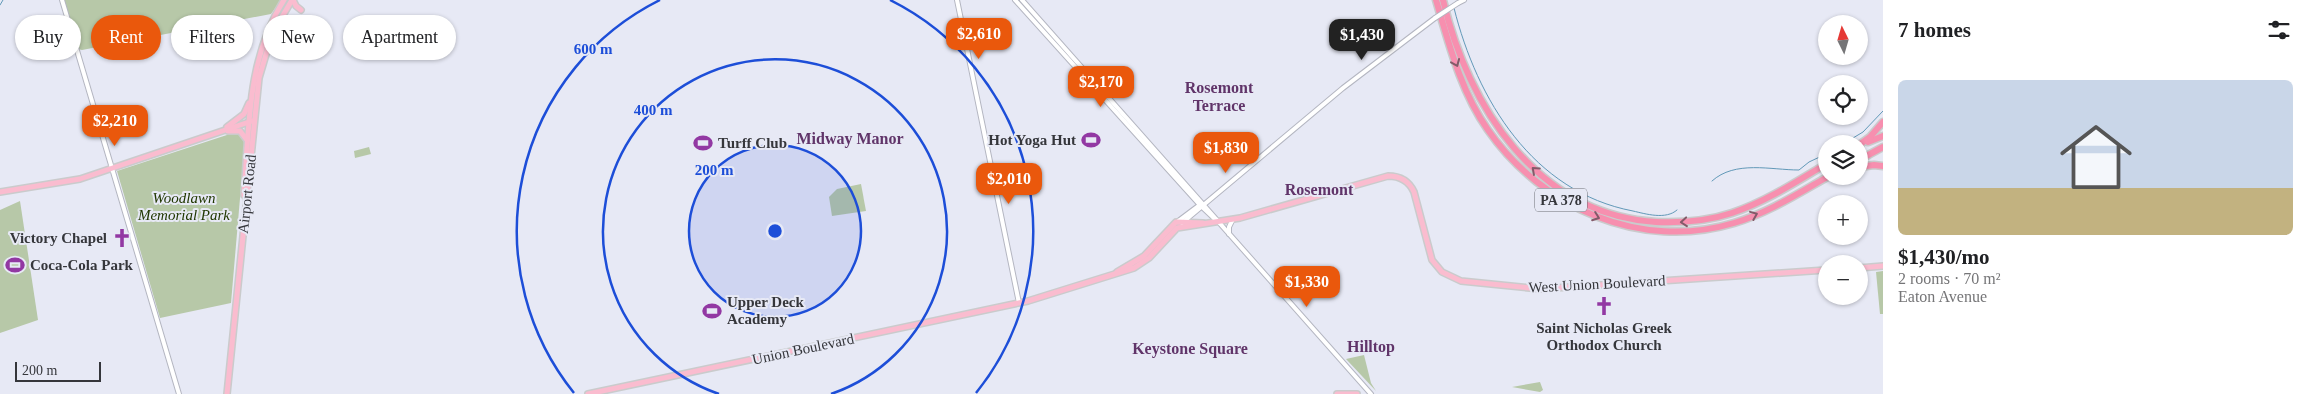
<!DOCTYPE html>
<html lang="en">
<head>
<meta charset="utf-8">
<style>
  :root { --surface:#fff; --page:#f6f6f6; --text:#202124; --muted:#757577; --line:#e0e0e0; --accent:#ea580c }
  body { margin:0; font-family:Georgia,serif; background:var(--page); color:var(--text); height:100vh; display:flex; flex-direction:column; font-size:19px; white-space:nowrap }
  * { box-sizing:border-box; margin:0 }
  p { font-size:16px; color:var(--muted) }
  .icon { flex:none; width:28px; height:28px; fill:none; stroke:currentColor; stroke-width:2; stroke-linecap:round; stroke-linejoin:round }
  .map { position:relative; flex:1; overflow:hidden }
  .drawer { display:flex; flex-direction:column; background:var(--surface); width:425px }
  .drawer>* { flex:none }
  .hud { position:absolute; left:15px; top:15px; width:475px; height:45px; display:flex; gap:10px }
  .needle { width:32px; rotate:355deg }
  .tools { position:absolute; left:1818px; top:15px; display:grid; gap:10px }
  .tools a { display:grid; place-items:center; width:50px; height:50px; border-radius:50%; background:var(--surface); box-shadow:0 1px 4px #0004; font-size:25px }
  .scale { position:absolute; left:15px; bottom:12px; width:86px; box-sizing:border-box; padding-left:5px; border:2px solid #35363b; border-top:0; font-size:14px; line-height:18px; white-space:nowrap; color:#35363b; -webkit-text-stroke:4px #e7e9f5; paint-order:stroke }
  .price { position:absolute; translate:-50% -42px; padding:0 11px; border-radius:10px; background:var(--accent); color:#fff; font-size:16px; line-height:32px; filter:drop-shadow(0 1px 2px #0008) }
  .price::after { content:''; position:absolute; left:50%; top:30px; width:15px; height:11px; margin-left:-8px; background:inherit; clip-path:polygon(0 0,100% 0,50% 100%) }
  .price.active { background:#222; color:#fff }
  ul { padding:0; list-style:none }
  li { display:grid; align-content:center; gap:10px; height:265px; padding:0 15px }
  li+li { border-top:1px solid var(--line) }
  li span { display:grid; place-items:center; height:155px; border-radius:8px; color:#555 }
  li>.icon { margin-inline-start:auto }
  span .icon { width:90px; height:90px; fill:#fffc; stroke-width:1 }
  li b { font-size:21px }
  h2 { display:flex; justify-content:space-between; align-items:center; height:60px; padding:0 15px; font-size:21px }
  .pill { padding:0 18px; border-radius:22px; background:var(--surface); box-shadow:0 1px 4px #0004; font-size:18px; line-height:45px }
  .pill.active { background:var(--accent); color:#fff }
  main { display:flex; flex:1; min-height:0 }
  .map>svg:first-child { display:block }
  .green { fill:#b7c8a8 }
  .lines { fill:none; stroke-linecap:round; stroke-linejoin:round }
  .stream { stroke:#6299b8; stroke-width:1 }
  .tertiary-casing { stroke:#b4b6c1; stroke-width:6 }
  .primary-casing { stroke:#cacbcc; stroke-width:8 }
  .motorway-casing { stroke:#cacbcc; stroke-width:9 }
  .tertiary { stroke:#fff; stroke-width:4 }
  .primary { stroke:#fabccf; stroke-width:5 }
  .motorway { stroke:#f78faf; stroke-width:6 }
  .tertiary-bridge-casing { stroke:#b4b6c1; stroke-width:6; stroke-linecap:butt }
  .tertiary-bridge { stroke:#fff; stroke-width:4 }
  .oneway { stroke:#835a69 }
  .ring { fill:none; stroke:#1d4ed8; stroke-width:2.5 }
  .labels { text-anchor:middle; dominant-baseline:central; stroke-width:4; stroke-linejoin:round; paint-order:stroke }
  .shield { fill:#e7e9f5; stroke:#6a6c73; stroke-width:1 }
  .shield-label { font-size:14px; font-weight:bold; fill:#35363b }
  .poi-label { font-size:15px; font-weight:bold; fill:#35363b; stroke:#e7e9f5; text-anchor:start }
  .street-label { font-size:15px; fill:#35363b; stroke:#e7e9f5 }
  .park-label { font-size:15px; font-style:italic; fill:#203700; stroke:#e7e9f5 }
  .neighbourhood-label { font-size:16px; font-weight:bold; fill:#603469; stroke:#e7e9f5 }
  .centre { fill:#1d4ed8; stroke:#e7e9f5; stroke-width:2.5 }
  .ring-label { font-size:15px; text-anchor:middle; font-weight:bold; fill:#1d4ed8; stroke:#e7e9f5; stroke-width:4; stroke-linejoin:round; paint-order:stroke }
</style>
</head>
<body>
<main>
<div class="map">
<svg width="1883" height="394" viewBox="0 0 1883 394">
  <rect width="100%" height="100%" fill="#e7e9f5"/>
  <g class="green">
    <path d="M 63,0 L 281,0 L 271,14 L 82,50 L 78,49 Z"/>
    <path d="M 236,132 L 245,140 L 231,303 L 160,318 L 117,171 Z"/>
    <path d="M 369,147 L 371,154 L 355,158 L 354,151 Z"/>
    <path d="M 861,184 L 866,211 L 832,216 L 829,197 L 837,189 Z"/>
    <path d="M 20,201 L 38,320 L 0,333 L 0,210 Z"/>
    <path d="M 1316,266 L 1319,268 L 1323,282 L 1307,285 L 1303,270 Z"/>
    <path d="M 1883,271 L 1883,314 L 1880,314 L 1876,272 Z"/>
    <path d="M 1364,355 L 1371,383 L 1376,391 L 1346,359 Z"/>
    <path d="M 1540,382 L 1543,390 L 1540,392 L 1512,387 Z"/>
  </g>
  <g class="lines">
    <g class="stream">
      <path d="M 0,5 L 3,0"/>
      <path d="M 1454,8 C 1477,100 1533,192 1633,211 C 1646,214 1666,220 1677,210"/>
      <path d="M 1843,144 L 1863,132 L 1883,111"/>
      <path d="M 1712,181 C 1735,160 1771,170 1799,170 L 1809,162 L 1826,154"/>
    </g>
    <g class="tertiary-casing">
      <g id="tertiary">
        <path d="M 62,0 L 179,394"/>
        <path d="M 957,0 L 1019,303"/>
        <path d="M 1015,0 L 1199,204 L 1217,221"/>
        <path d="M 1022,0 L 1371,394"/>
        <path d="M 1458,3 L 1464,0"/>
        <path d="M 1177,222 L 1201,204"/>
        <path d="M 1182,223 L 1343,88 L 1435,18"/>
        <path d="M 1229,234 L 1229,227 L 1233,219"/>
      </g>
    </g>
    <g class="primary-casing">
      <g id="primary">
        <path d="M 293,0 L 296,6 L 301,10"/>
        <path d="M 227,127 L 244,114 L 249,103"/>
        <path d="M 228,131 L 240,131 L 247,140"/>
        <path d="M 0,192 L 80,179 L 252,121"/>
        <path d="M 244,195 C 249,128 247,58 284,0"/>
        <path d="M 1859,268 L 1883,266"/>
        <path d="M 1117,272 L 1144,256 L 1176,222 L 1203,223"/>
        <path d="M 227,394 L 259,78 L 272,34 L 292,0"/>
        <path d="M 588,394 L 1028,301 L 1134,268 L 1149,258 L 1177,228 L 1240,218 L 1388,176 C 1400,176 1409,181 1414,192 L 1432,260 L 1442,272 L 1461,281 L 1540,289 L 1826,270"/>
        <path d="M 1337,394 L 1357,394"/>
      </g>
    </g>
    <g class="motorway-casing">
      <g id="motorway">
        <path d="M 1436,0 C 1449,44 1461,92 1488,130 C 1542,208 1641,251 1734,223 C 1768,213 1799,193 1829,176"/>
        <path d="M 1443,0 C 1468,106 1537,215 1656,222 C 1681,223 1708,221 1732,213 C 1765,202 1796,182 1826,164"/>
        <path d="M 1868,142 L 1883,136"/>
        <path d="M 1859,145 L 1870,137 L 1883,122"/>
        <path d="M 1859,160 L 1883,147"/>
        <path d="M 1859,167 L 1874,165 L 1883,166"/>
      </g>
    </g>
    <use href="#tertiary" class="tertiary"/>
    <use href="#primary" class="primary"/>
    <use href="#motorway" class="motorway"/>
    <g class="tertiary-bridge-casing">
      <path id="tertiary-bridge" d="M 1435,18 L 1458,3"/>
    </g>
    <use href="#tertiary-bridge" class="tertiary-bridge"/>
  </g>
  <defs><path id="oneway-chevron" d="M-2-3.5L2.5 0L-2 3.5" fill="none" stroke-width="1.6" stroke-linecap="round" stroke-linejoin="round" transform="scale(1.25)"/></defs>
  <g class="oneway">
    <use href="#oneway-chevron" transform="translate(1456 63) rotate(67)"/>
    <use href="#oneway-chevron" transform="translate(1535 170) rotate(-138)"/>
    <use href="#oneway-chevron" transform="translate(1754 215) rotate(-22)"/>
    <use href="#oneway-chevron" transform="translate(1596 217) rotate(20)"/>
    <use href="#oneway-chevron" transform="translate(1684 222) rotate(175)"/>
  </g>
  <circle cx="775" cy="231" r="86" fill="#1d4ed8" fill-opacity=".12"/>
  <g class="ring">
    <circle cx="775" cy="231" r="86"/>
    <path d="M719 394A172 172 0 1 1 831 394"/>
    <path d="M574 393A258 258 0 0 1 660 0M890 0A258 258 0 0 1 976 393"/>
  </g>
  <defs>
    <g id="stadium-bare" transform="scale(1.5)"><path d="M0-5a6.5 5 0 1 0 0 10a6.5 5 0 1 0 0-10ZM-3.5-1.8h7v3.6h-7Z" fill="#9238a3" stroke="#e7e9f5" stroke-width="2.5" paint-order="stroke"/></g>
    <g id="church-bare" transform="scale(1.5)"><path d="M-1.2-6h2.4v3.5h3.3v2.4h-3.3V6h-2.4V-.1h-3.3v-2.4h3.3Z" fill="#9238a3" stroke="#e7e9f5" stroke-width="2.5" paint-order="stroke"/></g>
  </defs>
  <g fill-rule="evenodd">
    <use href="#stadium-bare" x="1091" y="140"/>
    <use href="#stadium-bare" x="703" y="143"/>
    <use href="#church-bare" x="122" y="238"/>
    <use href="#stadium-bare" x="15" y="265"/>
    <use href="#church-bare" x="1604" y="306"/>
    <use href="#stadium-bare" x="712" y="311"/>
  </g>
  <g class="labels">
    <rect class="shield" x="1535" y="188.5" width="52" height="23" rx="4"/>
    <g class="shield-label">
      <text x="1561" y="200">PA 378</text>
    </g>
    <g class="poi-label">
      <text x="1076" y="140" text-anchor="end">Hot Yoga Hut</text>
      <text x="718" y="143">Turff Club</text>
      <text x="107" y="238" text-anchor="end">Victory Chapel</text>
      <text x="30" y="265">Coca-Cola Park</text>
      <text x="727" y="302">Upper Deck<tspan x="727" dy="17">Academy</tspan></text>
      <text x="1604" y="328" text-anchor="middle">Saint Nicholas Greek<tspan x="1604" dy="17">Orthodox Church</tspan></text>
    </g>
    <g class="street-label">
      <text transform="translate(247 194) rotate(-84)">Airport Road</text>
      <text transform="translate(1597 284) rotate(-3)">West Union Boulevard</text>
      <text transform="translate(803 349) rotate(-12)">Union Boulevard</text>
    </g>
    <g class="park-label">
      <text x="184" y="198">Woodlawn<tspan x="184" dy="17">Memorial Park</tspan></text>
    </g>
    <g class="neighbourhood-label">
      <text x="1219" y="87">Rosemont<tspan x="1219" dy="18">Terrace</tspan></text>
      <text x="850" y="138">Midway Manor</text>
      <text x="1319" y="189">Rosemont</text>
      <text x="1371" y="346">Hilltop</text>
      <text x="1190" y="348">Keystone Square</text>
    </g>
  </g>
  <circle cx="775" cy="231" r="8" class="centre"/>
  <g class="ring-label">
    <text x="593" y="54">600 m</text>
    <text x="653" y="115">400 m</text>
    <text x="714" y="175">200 m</text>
  </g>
</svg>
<div class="tools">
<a><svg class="needle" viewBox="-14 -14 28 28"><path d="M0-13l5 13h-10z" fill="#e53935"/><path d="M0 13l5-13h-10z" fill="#757577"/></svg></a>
<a><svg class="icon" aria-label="locate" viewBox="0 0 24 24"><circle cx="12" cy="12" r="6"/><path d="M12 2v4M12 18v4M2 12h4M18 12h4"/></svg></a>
<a><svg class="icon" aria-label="layers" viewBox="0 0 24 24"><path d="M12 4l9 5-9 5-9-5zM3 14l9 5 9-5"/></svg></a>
<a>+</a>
<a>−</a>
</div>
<div class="scale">200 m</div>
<b class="price" style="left:979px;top:60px">$2,610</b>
<b class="price active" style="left:1362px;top:61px">$1,430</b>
<b class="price" style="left:1101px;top:108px">$2,170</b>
<b class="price" style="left:115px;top:147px">$2,210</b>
<b class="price" style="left:1226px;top:174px">$1,830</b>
<b class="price" style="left:1009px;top:205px">$2,010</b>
<b class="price" style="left:1307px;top:308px">$1,330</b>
<div class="hud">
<a class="pill">Buy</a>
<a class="pill active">Rent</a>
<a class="pill">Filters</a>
<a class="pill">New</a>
<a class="pill">Apartment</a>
</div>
</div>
<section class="drawer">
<h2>7 homes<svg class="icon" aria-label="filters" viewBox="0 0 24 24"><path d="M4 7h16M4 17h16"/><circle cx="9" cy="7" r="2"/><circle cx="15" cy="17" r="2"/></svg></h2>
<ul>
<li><span style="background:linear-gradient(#c9d6e8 70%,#c2b280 0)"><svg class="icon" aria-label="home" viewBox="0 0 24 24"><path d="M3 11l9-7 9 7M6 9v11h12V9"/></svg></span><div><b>$1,430/mo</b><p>2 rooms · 70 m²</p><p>Eaton Avenue</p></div></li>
</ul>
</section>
</main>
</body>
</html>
